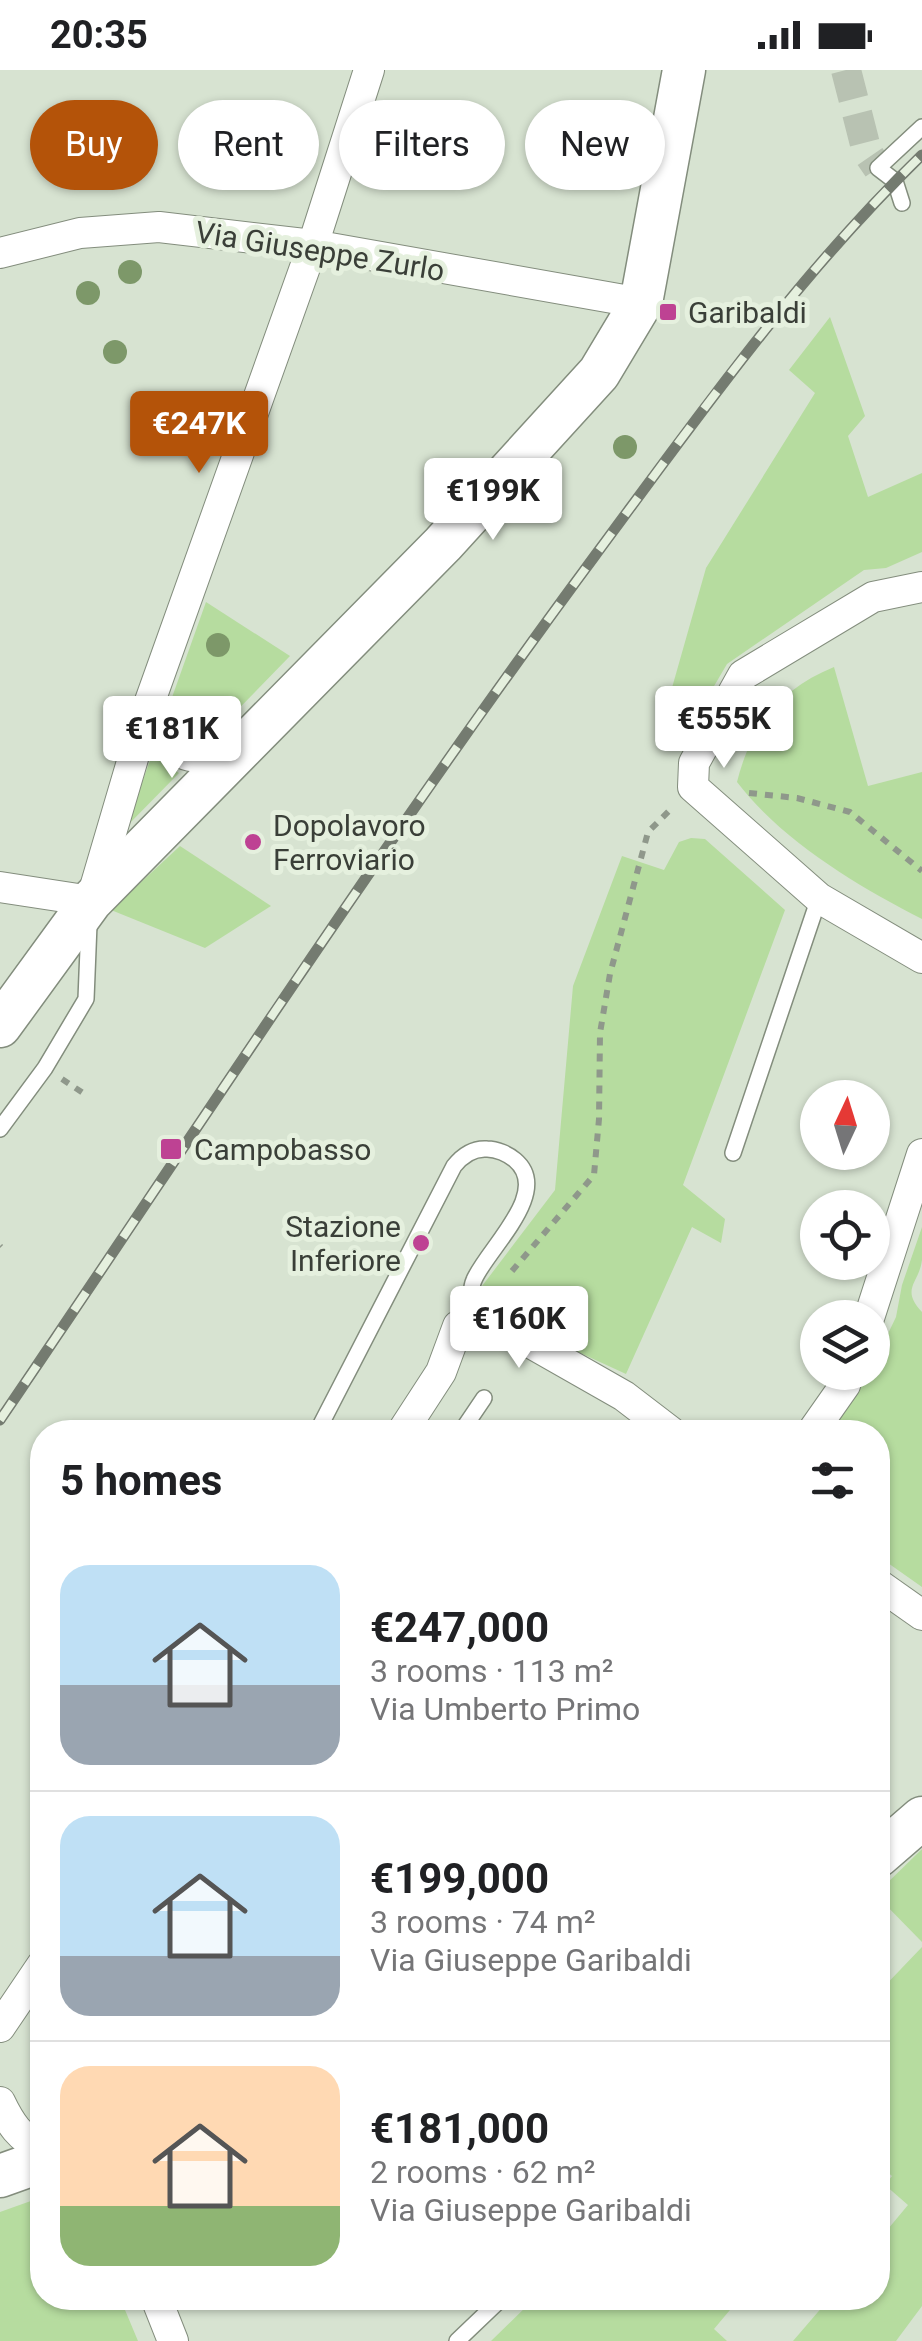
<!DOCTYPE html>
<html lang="en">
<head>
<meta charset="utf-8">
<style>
  :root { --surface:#fff; --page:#f2f2f2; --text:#202124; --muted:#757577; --line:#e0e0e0; --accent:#b45309 }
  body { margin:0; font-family:Roboto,sans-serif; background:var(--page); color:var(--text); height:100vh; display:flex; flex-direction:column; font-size:38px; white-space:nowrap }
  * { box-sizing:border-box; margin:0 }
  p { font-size:32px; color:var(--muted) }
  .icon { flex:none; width:55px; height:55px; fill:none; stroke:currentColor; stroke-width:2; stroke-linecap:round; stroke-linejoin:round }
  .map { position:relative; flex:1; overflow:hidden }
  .details { position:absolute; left:30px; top:1350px; width:860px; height:890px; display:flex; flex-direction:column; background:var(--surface); border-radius:40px; box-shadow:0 2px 8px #0004 }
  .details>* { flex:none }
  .banner { position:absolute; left:30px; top:30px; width:862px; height:90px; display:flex; gap:20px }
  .needle { width:65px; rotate:4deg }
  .tools { position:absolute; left:800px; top:1010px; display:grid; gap:20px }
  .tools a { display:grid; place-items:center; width:90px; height:90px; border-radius:50%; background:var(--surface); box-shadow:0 2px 8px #0004; font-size:50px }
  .price { position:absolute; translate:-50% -85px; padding:0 22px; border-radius:10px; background:#fff; color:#222; font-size:32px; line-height:65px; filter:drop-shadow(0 2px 5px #0008) }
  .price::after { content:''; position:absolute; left:50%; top:60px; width:30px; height:22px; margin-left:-15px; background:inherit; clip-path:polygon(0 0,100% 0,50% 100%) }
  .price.current { background:var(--accent); color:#fff }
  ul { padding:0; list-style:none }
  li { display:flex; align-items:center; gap:30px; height:250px; padding:0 30px }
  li+li { border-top:2px solid var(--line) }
  li span { display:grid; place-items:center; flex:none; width:280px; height:200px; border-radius:30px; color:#555 }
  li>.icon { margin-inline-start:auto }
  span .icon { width:120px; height:120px; fill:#fffc; stroke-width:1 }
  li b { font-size:42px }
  h2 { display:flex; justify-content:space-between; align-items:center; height:120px; padding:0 30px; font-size:42px }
  .chip { padding:0 35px; border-radius:45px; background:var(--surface); box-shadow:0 2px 8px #0004; font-size:35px; line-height:90px }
  .chip.current { background:var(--accent); color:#fff }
  .status { display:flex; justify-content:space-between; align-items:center; height:70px; padding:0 50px; background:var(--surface); direction:ltr }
  .status svg { height:28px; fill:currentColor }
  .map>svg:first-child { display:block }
  .green { fill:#b6dc9f }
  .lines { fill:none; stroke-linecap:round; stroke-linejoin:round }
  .street-tunnel { stroke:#b8c2b2; stroke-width:30; stroke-dasharray:30 15; stroke-linecap:butt }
  .lane-casing { stroke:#838d7d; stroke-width:18 }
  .street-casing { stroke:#838d7d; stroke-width:32 }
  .secondary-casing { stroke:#838d7d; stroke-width:45 }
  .path { stroke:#8f988b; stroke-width:6; stroke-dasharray:8 8; stroke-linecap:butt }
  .lane { stroke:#fff; stroke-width:15 }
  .street { stroke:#fff; stroke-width:30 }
  .secondary { stroke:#fff; stroke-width:42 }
  .rail-casing { stroke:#747b70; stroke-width:11 }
  .rail { stroke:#e5f0de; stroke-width:8; stroke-dasharray:22; stroke-linecap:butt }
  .tree { fill:#7d9869 }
  .poi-dot { fill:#be4293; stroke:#e5f0de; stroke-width:4 }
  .labels { text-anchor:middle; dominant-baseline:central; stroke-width:10; stroke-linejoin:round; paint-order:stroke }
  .street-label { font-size:30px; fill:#3a3f38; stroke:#e5f0de }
  .poi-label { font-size:30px; fill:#3a3f38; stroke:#e5f0de; text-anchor:start }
</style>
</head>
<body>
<div class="status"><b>20:35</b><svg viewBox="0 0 49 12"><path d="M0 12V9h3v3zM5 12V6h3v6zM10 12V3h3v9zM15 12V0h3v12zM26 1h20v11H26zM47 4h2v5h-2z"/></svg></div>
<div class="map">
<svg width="922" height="2271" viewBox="0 0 922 2271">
  <rect width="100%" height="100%" fill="#d7e3d1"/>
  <g class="green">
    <path d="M 830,247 L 865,346 L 848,366 L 868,427 L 922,403 L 922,482 L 886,498 L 864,500 L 727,594 L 690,657 L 675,659 L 662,653 L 706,498 L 815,323 L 789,300 Z"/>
    <path d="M 206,532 L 290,586 L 215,663 C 190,677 168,662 170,633 Z"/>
    <path d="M 834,597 L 868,716 L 922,702 L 922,849 C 857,816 781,770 737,712 C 751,656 780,619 834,597 Z"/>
    <path d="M 152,685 L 179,703 L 126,757 Z"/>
    <path d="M 691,768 L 705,769 L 785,840 L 683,1115 L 725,1149 L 721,1173 L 692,1157 L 626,1304 L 576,1281 L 476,1224 L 555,1120 L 573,916 L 622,786 L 664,800 L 679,772 Z"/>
    <path d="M 180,776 L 271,836 L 205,878 L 111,840 Z"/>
    <path d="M 922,1157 C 922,1167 922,1180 922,1190 C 919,1214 900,1218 922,1242 L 922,1517 L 878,1486 L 878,1362 L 826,1362 L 869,1303 L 872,1302 L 873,1295 L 896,1247 L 902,1215 Z"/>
    <path d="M 922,1779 L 922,1872 L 878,1827 L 878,1822 Z"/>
    <path d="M 922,1877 L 922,2236 L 896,2271 L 793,2271 L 830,2228 L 878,2228 L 878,2171 L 908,2135 L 885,2115 L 892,2106 L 878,2094 L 878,1923 Z"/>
    <path d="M 42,2127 L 42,2228 L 120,2228 L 138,2271 L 0,2271 L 0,2142 Z"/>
    <path d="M 535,2228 L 740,2228 L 714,2259 L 727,2271 L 491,2271 Z"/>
  </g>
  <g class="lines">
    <path class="street-tunnel" d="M 846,0 L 867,82 L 878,98"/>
    <g class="lane-casing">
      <g id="lane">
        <path d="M 902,133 L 895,111 L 878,98 L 922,57"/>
        <path d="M 0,1059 L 45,998 L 86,929 L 89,854"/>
        <path d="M 733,1083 L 819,828"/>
        <path d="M 317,1362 L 454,1096 C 462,1086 473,1078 487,1079 C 497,1079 508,1084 515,1090 C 553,1122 487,1179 474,1210 C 469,1221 473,1237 474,1248"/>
        <path d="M 461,1362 L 484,1328"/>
        <path d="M 457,2271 L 502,2228"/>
      </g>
    </g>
    <g class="street-casing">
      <g id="street">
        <path d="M 0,183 L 80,163 L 159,157 L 313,175 L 641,233"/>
        <path d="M 922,517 L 873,527 L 743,605 L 694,693 L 693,717 L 819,828 L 922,888"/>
        <path d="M 149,634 C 161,683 192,701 238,675"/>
        <path d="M 0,817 L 91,831 L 149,634 L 313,175 L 369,0"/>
        <path d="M 869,1248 L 922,1084"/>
        <path d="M 402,1362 L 441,1302 L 458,1256 L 474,1248 L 494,1252 L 624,1326 L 671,1362"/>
        <path d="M 812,1362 L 845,1315 L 849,1302"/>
        <path d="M 878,1514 L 922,1545"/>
        <path d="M 0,1957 L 42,1895"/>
        <path d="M 0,2032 C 10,2053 20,2069 42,2078"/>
        <path d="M 156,2228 L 173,2271"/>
      </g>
    </g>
    <g class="secondary-casing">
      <g id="secondary">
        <path d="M 0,956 L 91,831 L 443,474 L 599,303 L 641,233 L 684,0"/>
        <path d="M 878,1786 L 922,1748"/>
        <path d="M 0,2106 L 42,2091"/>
      </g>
    </g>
    <g class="path">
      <path d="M 749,723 L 797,728 L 850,742 L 922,801"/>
      <path d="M 62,1009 L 86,1025"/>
      <path d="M 0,1176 L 1,1177"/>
      <path d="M 512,1201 L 594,1105 L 599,1049 L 600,963 L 610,904 L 648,762 L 671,739"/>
    </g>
    <use href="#lane" class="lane"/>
    <use href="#street" class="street"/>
    <use href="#secondary" class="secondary"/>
    <g class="rail-casing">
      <path id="rail" d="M 0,1350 C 196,1061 386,768 594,487 C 697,348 797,206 922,85"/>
    </g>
    <use href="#rail" class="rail"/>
  </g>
  <g class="tree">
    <circle cx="130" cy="202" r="12"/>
    <circle cx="88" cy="223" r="12"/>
    <circle cx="115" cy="282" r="12"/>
    <circle cx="625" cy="377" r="12"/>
    <circle cx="218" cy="575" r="12"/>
  </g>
  <g class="poi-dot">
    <rect x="658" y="232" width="20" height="20" rx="5"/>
    <circle cx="253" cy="772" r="10"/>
    <rect x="159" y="1067" width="24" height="24" rx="5"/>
    <circle cx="421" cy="1173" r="10"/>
  </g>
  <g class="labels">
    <g class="street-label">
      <text transform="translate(320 181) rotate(9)">Via Giuseppe Zurlo</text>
    </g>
    <g class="poi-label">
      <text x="688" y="242">Garibaldi</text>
      <text x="273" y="755">Dopolavoro<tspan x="273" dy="34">Ferroviario</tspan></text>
      <text x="194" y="1079">Campobasso</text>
      <text x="401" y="1156" text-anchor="end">Stazione<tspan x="401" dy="34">Inferiore</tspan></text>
    </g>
  </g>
</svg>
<div class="tools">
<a><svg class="needle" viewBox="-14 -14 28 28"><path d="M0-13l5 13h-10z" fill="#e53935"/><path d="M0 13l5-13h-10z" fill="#757577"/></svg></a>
<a><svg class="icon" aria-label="locate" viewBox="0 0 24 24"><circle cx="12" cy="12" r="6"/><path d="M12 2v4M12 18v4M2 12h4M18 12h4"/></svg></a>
<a><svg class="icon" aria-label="layers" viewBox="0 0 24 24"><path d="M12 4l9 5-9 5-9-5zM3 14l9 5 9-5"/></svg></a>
</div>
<b class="price current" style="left:199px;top:406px">€247K</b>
<b class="price" style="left:493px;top:473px">€199K</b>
<b class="price" style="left:724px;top:701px">€555K</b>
<b class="price" style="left:172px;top:711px">€181K</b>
<b class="price" style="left:519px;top:1301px">€160K</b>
<div class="banner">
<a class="chip current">Buy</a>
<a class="chip">Rent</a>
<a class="chip">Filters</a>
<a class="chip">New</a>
</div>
<section class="details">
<h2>5 homes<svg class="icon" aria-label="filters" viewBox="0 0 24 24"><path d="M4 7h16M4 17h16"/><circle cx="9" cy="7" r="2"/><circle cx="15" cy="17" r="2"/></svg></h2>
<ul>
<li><span style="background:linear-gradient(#bfe0f5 60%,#9aa5b1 0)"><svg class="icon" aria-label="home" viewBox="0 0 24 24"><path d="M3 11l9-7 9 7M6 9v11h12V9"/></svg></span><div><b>€247,000</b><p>3 rooms · 113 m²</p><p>Via Umberto Primo</p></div></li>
<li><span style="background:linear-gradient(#bfe0f5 70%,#9aa5b1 0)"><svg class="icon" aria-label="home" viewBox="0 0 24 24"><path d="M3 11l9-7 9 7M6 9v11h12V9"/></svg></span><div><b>€199,000</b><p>3 rooms · 74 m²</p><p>Via Giuseppe Garibaldi</p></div></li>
<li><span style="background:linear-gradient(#ffd9b3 70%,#8fb573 0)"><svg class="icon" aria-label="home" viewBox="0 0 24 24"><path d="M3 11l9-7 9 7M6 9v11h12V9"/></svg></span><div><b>€181,000</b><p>2 rooms · 62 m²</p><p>Via Giuseppe Garibaldi</p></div></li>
</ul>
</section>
</div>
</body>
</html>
